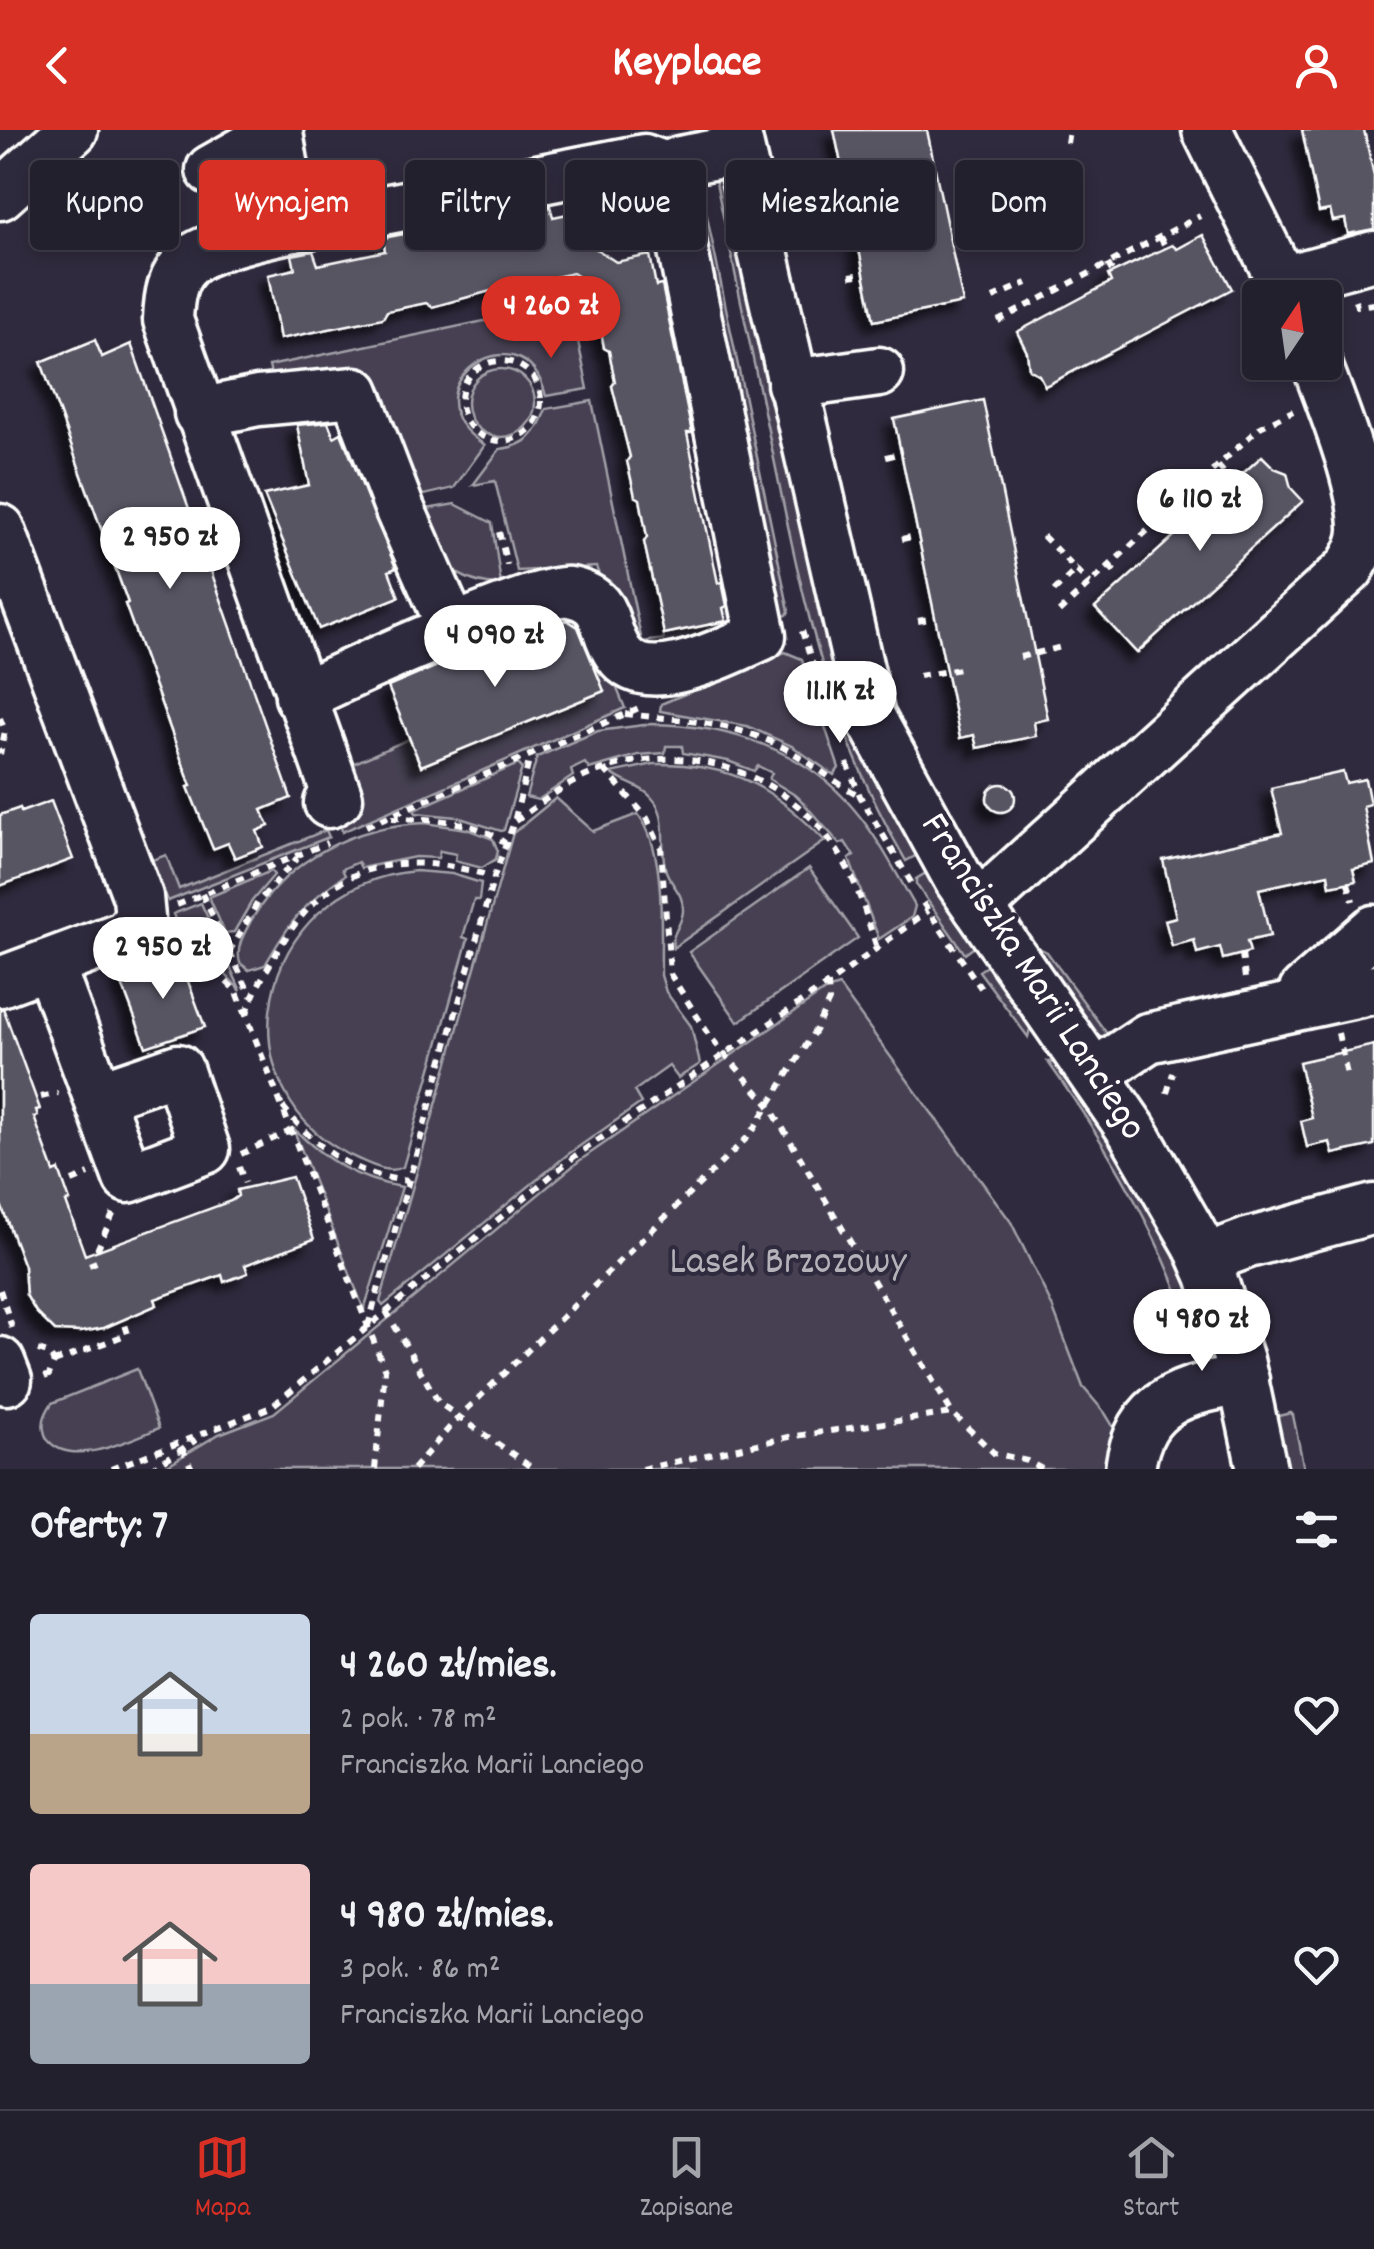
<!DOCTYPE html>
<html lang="pl">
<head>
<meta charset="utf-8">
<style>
  :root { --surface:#23202e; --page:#2f2d3a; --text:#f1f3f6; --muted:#a3a3aa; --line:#403e4a; --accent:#d93025 }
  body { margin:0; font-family:Dekko,sans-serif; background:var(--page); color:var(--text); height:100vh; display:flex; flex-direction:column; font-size:38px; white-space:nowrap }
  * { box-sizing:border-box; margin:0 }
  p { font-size:32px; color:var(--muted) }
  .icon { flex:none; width:55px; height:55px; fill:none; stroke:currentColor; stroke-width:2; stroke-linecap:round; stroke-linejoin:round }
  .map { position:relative; height:1339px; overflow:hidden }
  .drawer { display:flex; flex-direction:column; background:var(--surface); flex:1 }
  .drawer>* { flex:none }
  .banner { position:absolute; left:30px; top:30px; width:1315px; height:90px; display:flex; gap:20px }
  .needle { width:65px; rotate:13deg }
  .controls { position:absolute; left:1242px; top:150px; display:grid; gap:20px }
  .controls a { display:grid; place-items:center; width:100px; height:100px; border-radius:10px; background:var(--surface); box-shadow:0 5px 15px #0003,0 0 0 2px var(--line); font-size:50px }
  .price { position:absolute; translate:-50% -85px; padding:0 22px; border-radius:35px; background:#fff; color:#222; font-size:32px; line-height:65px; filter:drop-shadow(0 2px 5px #0008) }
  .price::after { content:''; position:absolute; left:50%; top:60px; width:30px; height:22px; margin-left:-15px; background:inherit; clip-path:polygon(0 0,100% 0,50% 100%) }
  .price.current { background:var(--accent); color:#fff }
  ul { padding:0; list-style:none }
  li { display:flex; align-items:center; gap:30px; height:250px; padding:0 30px }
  li span { display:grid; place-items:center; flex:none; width:280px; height:200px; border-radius:10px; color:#555 }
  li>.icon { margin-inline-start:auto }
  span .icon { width:120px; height:120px; fill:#fffc; stroke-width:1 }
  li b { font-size:42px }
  h2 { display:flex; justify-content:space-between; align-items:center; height:120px; padding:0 30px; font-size:42px }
  .pill { padding:0 35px; border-radius:10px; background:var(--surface); box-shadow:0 5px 15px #0003,0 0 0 2px var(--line); font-size:35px; line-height:90px }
  .pill.current { background:var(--accent); color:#fff }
  header { display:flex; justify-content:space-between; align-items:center; height:130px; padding:0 30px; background:var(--accent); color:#fff; font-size:45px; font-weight:700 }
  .dock { display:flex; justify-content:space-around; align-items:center; height:140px; border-top:2px solid var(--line); background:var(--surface); font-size:28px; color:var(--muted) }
  .dock a { display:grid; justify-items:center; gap:5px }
  .dock .current { color:var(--accent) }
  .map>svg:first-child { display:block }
  .green { fill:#464152; stroke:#a2a0a8; stroke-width:2.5 }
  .building { fill:#595564; stroke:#fff; stroke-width:2.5; filter:url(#shadow) }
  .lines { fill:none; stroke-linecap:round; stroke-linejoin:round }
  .minor-casing { stroke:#fff; stroke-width:55 }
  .path { stroke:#fff; stroke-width:6; stroke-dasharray:8 8; stroke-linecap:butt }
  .minor { stroke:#2f2a3d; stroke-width:48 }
  .labels { text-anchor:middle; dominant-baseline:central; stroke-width:8; stroke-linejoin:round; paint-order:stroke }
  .street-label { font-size:40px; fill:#fff; stroke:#2f2a3d }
  .park-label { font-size:40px; fill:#b5b3ba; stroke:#2f2a3d }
</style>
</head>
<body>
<header><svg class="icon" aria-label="back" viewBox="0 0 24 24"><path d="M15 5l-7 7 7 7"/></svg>Keyplace<svg class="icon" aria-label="person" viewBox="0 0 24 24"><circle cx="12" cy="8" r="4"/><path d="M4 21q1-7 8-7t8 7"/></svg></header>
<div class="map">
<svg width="1374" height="1339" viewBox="0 0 1374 1339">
  <defs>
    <filter id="shadow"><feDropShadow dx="-9" dy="9" stdDeviation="5" flood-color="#0009"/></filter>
  </defs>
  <rect width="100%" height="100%" fill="#2f2a3d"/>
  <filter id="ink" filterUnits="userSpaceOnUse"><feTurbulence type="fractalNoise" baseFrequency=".01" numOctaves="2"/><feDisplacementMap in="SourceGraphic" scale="20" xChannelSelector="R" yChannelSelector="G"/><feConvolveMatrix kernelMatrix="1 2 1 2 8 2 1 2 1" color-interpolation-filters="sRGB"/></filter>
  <g filter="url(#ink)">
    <g class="green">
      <path d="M 713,38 L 726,48 L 737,87 L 819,485 L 863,620 L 917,725 L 906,731 C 830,601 804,475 774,329 C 753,232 733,135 713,38 Z"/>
      <path d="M 680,48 L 699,48 L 789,481 L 787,485 L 763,492 Z"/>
      <path d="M 570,173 L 588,259 L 546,266 C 522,172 397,262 485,315 L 454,358 L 411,368 L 360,245 L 273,254 L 269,236 Z"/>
      <circle cx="501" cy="273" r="34"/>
      <path d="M 592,271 L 642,512 L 664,509 L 663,504 L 725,491 L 722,472 L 733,469 L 744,498 L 668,531 L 623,504 L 596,437 L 517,441 L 495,351 L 473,355 L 500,319 C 527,316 537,304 546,279 Z"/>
      <path d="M 455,374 L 492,393 L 501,454 C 478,457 451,443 436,426 C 426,415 422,395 416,381 Z"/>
      <path d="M 583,476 L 625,578 L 342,702 L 339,680 L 343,638 L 409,609 L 421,636 L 604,561 L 572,481 Z"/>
      <path d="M 785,522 L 802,529 L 839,638 L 834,645 L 792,616 L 747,596 L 660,581 L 661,574 Z"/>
      <path d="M 651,594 C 726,595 803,618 853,678 C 878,707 896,743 915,776 L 912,787 L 879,809 L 849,729 L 854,726 L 845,712 L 840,714 L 798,667 L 769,649 L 772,643 L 758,636 L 754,641 L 728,631 L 683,623 L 682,616 L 666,616 L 665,623 L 638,625 L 589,639 L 585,633 L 571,640 L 573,646 L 538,670 L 526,667 L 537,627 L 598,601 Z"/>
      <path d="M 518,634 L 522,638 L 504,700 L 501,701 L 457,687 L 416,683 L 414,680 Z"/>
      <path d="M 654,634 C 731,633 773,656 825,711 L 673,818 C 670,803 682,796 683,781 C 684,762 669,754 665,738 C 660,716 669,686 652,668 C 641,655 624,654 611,643 Z"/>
      <path d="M 556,668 L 593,701 L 638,684 C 667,721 660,799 661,845 L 666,862 L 691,896 L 700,934 L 678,948 L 669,936 L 634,961 L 641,973 L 567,1025 L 383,1176 L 380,1172 L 513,703 Z"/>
      <path d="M 425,693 L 467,699 L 493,709 L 498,721 L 496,729 L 482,738 L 455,731 L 456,724 L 440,721 L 438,728 L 415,727 L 361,738 L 358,732 L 342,739 L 345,745 C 304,773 289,793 265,835 L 249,840 L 240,833 C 235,817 245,802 252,789 C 289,728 355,695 425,693 Z"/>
      <path d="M 326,700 L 329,707 L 168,771 L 152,730 L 166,725 L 179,759 Z"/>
      <path d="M 809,738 L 858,808 L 738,892 L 689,822 Z"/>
      <path d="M 271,741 L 274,745 L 252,771 L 234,802 L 225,803 L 209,767 Z"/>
      <path d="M 416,741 L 452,744 L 481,753 L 479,770 L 474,770 L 463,807 L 468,809 L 403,1037 C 390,1044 373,1036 360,1030 C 213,967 254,755 416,741 Z"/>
      <path d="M 926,743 L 977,815 L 965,824 L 916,754 L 916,749 Z"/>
      <path d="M 201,773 L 241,861 L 176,792 L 173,784 Z"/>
      <path d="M 1039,818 L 1047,822 L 1116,916 L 1105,919 L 1032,822 Z"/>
      <path d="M 991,833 L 1031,895 L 1028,907 L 979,841 Z"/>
      <path d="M 839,856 L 1011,1092 L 1052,1176 L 1083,1257 L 1105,1283 L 1119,1306 L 1112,1339 L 161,1339 L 219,1304 L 274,1283 L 579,1031 L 826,860 Z"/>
      <path d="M 1048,932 L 1066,935 L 1168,1101 L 1206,1200 L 1193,1204 C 1160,1105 1109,1018 1048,932 Z"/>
      <path d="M 293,998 C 325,1030 357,1050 402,1057 L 364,1180 Z"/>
      <path d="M 137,1239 L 159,1298 C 128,1311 70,1339 47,1309 C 40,1295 44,1285 52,1273 Z"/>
      <path d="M 1291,1283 L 1293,1285 L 1304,1339 L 1280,1339 L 1270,1288 Z"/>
    </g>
    <g class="building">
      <path d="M 834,0 L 927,0 L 963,173 L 874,191 Z"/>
      <path d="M 1302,0 L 1364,0 L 1374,46 L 1374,99 L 1348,104 L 1345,89 L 1333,91 L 1330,80 L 1319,82 Z"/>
      <path d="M 550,76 L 553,87 L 582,81 L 589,114 L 616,132 L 650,125 L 656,156 L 662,155 L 692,303 L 687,303 L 718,453 L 722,452 L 727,476 L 723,478 L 726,491 L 664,504 L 644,412 L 647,407 L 640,369 L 635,366 L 627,331 L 630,327 L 612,256 L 615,252 L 609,221 L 604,218 L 600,195 L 603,188 L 596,158 L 573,143 L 541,150 L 537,156 L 510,161 L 505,157 L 432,177 L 426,173 L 387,181 L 383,188 L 280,209 L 268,145 L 295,139 L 292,125 L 313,121 L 318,135 L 385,121 L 383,108 L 404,104 L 408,116 L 469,104 L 463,93 Z"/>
      <path d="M 1203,105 L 1232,159 L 1045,256 L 1039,245 L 1029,239 L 1027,222 L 1017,202 L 1111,152 L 1108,145 L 1172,115 L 1177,119 Z"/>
      <path d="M 95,210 L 102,227 L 131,214 L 291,668 L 262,680 L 269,696 L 257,701 L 263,717 L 235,728 L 228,713 L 213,719 L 188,657 L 191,656 L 125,474 L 128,473 L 41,232 Z"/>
      <path d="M 983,270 L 1048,589 L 1034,592 L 1036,606 L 977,618 L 974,605 L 960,608 L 894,289 Z"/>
      <path d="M 328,292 L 334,307 L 341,303 L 396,438 L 389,441 L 399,467 L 319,499 L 264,365 L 309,355 L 297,295 Z"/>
      <path d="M 1262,326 L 1274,338 L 1287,343 L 1291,358 L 1303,371 L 1137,523 L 1095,478 Z"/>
      <path d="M 567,490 L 578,497 L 604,561 L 421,636 L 388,557 L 491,513 Z"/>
      <path d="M 1343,642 L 1346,653 L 1365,649 L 1370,674 L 1363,676 L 1374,734 L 1353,739 L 1356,751 L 1330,756 L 1328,744 L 1259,759 L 1270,806 L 1247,811 L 1250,822 L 1223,829 L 1220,817 L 1197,823 L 1194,810 L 1172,816 L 1165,790 L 1176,787 L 1163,730 L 1282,703 L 1271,658 Z"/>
      <circle cx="1001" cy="668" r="14"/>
      <path d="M 51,671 L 73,729 L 0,756 L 0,685 L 20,678 L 21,682 Z"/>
      <path d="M 179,827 L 205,897 L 146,917 L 120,849 Z"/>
      <path d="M 3,878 L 40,979 L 36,980 L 38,986 L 34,987 L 54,1042 L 59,1040 L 70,1071 L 66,1072 L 85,1125 L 231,1071 L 238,1066 L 237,1060 L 292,1047 L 314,1109 L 245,1135 L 248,1143 L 224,1152 L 222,1145 L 155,1169 L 157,1175 L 104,1198 L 81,1202 L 55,1201 L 36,1182 L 26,1165 L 24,1136 L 0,1072 L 0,879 Z"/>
      <path d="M 1374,915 L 1374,1015 L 1333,1024 L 1330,1012 L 1307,1017 L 1301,991 L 1312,988 L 1299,932 Z"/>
    </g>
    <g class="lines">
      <g class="minor-casing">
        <g id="minor">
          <path d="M 735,0 L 870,587 L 958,748 L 1132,1000 L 1197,1113 L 1211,1145 L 1239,1230 L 1262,1339"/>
          <path d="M 1207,0 L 1290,168"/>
          <path d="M 211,40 L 278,2 L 294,97"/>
          <path d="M 0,65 L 73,0"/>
          <path d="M 1282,151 L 1374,126"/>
          <path d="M 792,254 L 879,242"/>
          <path d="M 199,283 L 258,271 L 355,262 L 400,380 L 453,500"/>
          <path d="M 0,399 L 138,767 L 140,788 L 126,805 L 0,852"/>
          <path d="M 300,567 C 340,548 538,456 570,462 C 612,471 600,497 619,524 C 647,564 728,520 761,506 L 666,37"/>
          <path d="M 329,673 L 338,668 L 168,190 C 169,168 171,144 192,129 C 222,108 314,93 353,86 C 450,67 547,48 644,29 L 666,37 L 680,31 L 738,20"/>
          <path d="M 978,777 L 1349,439 C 1357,426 1365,413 1364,396 C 1362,349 1333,278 1316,232"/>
          <path d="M 49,834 L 128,1048 L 205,1019 L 178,939 L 99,966"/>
          <path d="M 1305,873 L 1304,861 L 1374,800"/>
          <path d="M 1094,944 L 1148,908 L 1374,859"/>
          <path d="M 1205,1129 L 1248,1113 L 1374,1079"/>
          <path d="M 0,1232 L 7,1250"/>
          <path d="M 1130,1339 C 1139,1270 1184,1260 1244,1250"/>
        </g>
      </g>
      <g class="path">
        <path d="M 1067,13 L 1069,0"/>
        <path d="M 83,43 L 111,54 L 150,121"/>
        <path d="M 834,64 L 840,63"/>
        <path d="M 1160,107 L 1165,116"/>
        <path d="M 1108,134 L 1113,143"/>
        <path d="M 850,146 L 857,145"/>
        <path d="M 993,168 L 1027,153"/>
        <path d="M 1355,170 L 1357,176 L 1374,174"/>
        <path d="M 998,191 L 1200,86"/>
        <circle cx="501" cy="271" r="40"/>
        <path d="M 886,327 L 894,325"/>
        <path d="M 1218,336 L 1228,347"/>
        <path d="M 1163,386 L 1173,397"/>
        <path d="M 499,402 L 507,435"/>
        <path d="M 1043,406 L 1090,454"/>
        <path d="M 902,409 L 911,407"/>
        <path d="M 1109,436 L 1119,446"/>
        <path d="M 1054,461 L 1078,438"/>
        <path d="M 1059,482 L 1260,297 L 1293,281"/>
        <path d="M 918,491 L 929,489"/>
        <path d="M 802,501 L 818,551"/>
        <path d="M 1020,527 L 1066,516"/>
        <path d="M 919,546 L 960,539"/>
        <path d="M 625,584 C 681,590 735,592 786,619 C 811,632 833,652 859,665"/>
        <path d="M 0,588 L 5,601 L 0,624"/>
        <path d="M 847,633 L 860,666 L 912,754"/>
        <path d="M 604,639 L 647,688 L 661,718 L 670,844 L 711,908 L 769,975 L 952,1283"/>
        <path d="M 392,688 C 430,689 474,689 505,713"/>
        <path d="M 515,691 C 538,675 561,657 586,646 C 680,604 794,641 844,732 C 859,758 867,789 877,818"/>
        <path d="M 366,696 L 639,578"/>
        <path d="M 1348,753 L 1353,771"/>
        <path d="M 202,764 L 251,866"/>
        <path d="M 923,773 L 981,858"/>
        <path d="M 177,775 L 327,713"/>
        <path d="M 181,807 L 237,862 L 385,1240 L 375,1339"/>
        <path d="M 229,822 L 258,772 L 297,728"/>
        <path d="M 1242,824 L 1245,848"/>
        <path d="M 247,884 C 253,861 266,842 277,822 C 329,730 400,719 494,747"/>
        <path d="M 1338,903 L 1347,945"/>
        <path d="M 1167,963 L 1173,943"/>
        <path d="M 41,967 L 58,963"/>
        <path d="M 283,977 C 317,1019 352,1045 408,1051"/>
        <path d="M 241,1024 L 290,1001"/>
        <path d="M 239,1037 L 245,1053"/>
        <path d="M 72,1051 L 89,1044"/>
        <path d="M 97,1120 L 114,1082"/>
        <path d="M 89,1135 L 101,1130"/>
        <path d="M 0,1160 L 12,1198"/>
        <path d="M 386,1181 L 439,1273 L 534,1339"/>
        <path d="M 368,1196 L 494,747 L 514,692 L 531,623"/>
        <path d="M 38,1220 L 48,1223 L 54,1232 L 49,1245 L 42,1248"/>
        <path d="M 54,1232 L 128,1204 L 123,1188"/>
        <path d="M 182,1318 L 192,1339"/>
        <path d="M 111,1339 L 271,1277 L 575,1026 L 828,854 L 928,781"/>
        <path d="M 151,1339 L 196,1310"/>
        <path d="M 413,1339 L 458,1288 L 751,1004 L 816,899 L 829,871 L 828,854"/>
        <path d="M 642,1339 L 789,1307 L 952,1283 L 994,1323 L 1027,1331 L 1042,1339"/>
      </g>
      <use href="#minor" class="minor"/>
    </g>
  </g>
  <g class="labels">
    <g class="street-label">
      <text transform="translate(1031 848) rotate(57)">Franciszka Marii Lanciego</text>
    </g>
    <g class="park-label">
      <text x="788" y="1134">Lasek Brzozowy</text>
    </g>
  </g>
</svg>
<div class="controls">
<a><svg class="needle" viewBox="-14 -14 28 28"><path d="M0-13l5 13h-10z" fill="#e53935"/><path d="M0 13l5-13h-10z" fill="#a3a3aa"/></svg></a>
</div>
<b class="price current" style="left:551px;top:231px">4 260 zł</b>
<b class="price" style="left:1200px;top:424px">6 110 zł</b>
<b class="price" style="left:170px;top:462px">2 950 zł</b>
<b class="price" style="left:495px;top:560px">4 090 zł</b>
<b class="price" style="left:840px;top:616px">11.1K zł</b>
<b class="price" style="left:163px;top:872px">2 950 zł</b>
<b class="price" style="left:1202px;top:1244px">4 980 zł</b>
<div class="banner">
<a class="pill">Kupno</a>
<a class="pill current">Wynajem</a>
<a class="pill">Filtry</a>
<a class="pill">Nowe</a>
<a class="pill">Mieszkanie</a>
<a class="pill">Dom</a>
</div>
</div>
<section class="drawer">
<h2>Oferty: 7<svg class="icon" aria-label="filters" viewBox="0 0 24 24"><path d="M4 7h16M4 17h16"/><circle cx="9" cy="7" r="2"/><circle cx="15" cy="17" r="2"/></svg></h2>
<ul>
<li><span style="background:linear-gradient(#c9d6e8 60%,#b9a48a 0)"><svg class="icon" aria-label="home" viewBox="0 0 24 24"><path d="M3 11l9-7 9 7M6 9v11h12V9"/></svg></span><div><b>4 260 zł/mies.</b><p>2 pok. · 78 m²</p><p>Franciszka Marii Lanciego</p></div><svg class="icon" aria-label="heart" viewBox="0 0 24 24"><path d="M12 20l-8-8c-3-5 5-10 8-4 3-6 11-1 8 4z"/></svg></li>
<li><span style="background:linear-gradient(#f6c9c9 60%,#9aa5b1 0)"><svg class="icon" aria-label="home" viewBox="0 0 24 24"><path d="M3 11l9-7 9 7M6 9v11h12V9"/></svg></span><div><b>4 980 zł/mies.</b><p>3 pok. · 86 m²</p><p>Franciszka Marii Lanciego</p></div><svg class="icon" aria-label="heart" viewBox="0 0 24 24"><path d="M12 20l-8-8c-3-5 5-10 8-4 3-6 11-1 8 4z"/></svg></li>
</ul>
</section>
<nav class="dock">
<a class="current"><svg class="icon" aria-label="map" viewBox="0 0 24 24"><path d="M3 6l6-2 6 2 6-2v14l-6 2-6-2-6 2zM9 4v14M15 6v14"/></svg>Mapa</a>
<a><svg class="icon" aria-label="saved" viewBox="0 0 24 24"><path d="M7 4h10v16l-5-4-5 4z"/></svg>Zapisane</a>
<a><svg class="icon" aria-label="home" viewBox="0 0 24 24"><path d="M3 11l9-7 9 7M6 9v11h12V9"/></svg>Start</a>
</nav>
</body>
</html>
